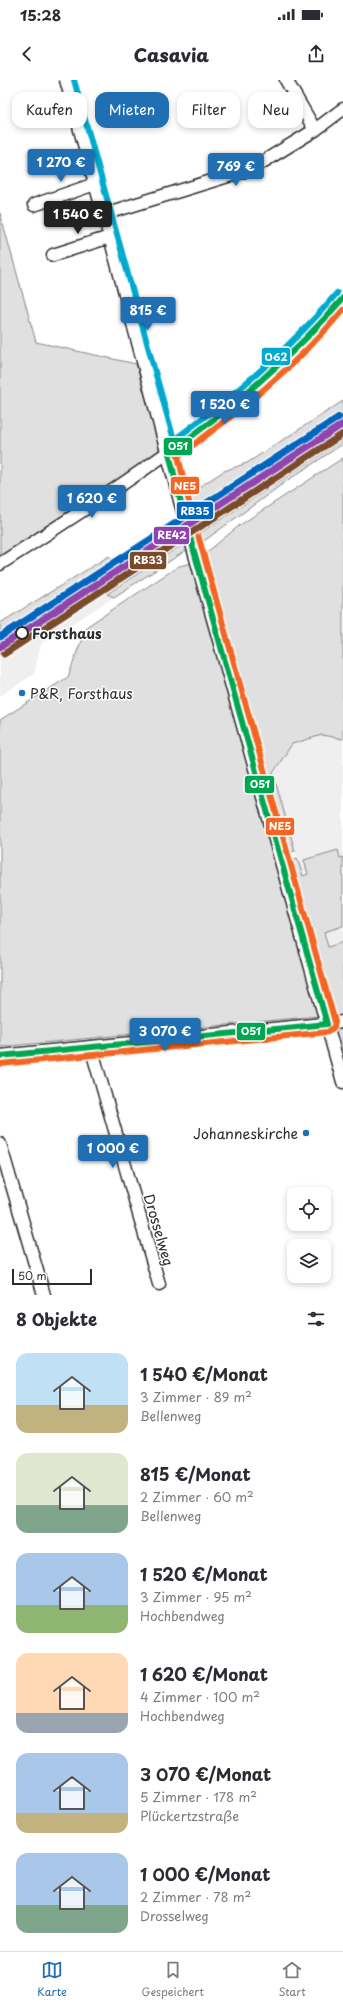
<!DOCTYPE html>
<html lang="de">
<head>
<meta charset="utf-8">
<style>
  :root { --surface:#fff; --page:#f2f2f3; --text:#2b2b33; --muted:#7c7c81; --line:#e1e1e2; --accent:#1f6fb2 }
  body { margin:0; font-family:"Playpen Sans",sans-serif; background:var(--page); color:var(--text); height:100vh; display:flex; flex-direction:column; font-size:15px; white-space:nowrap }
  * { box-sizing:border-box; margin:0 }
  p { font-size:13px; color:var(--muted) }
  .icon { flex:none; width:22px; height:22px; fill:none; stroke:currentColor; stroke-width:2; stroke-linecap:round; stroke-linejoin:round }
  .map { position:relative; height:1215px; overflow:hidden }
  .details { display:flex; flex-direction:column; background:var(--surface); flex:1 }
  .details>* { flex:none }
  .banner { position:absolute; left:12px; top:12px; width:319px; height:36px; display:flex; gap:8px }
  .tools { position:absolute; left:287px; top:1107px; display:grid; gap:8px }
  .tools a { display:grid; place-items:center; width:44px; height:44px; border-radius:8px; background:var(--surface); box-shadow:0 2px 6px #0003; font-size:20px }
  .scale { position:absolute; left:12px; bottom:10px; width:80px; box-sizing:border-box; padding-left:4px; border:2px solid #2b2b2b; border-top:0; font-size:11px; line-height:14px; white-space:nowrap; color:#2b2b2b; -webkit-text-stroke:3px #fff; paint-order:stroke }
  .price { position:absolute; translate:-50% -34px; padding:0 9px; border-radius:4px; background:var(--accent); color:#fff; font-size:13px; line-height:26px; filter:drop-shadow(0 1px 2px #0008) }
  .price::after { content:''; position:absolute; left:50%; top:24px; width:12px; height:9px; margin-left:-6px; background:inherit; clip-path:polygon(0 0,100% 0,50% 100%) }
  .price.on { background:#222; color:#fff }
  ul { padding:0; list-style:none }
  li { display:flex; align-items:center; gap:12px; height:100px; padding:0 16px }
  li span { display:grid; place-items:center; flex:none; width:112px; height:80px; border-radius:12px; color:#555 }
  li>.icon { margin-inline-start:auto }
  span .icon { width:48px; height:48px; fill:#fffc; stroke-width:1 }
  li b { font-size:17px }
  h2 { display:flex; justify-content:space-between; align-items:center; height:48px; padding:0 16px; font-size:17px }
  .chip { padding:0 14px; border-radius:12px; background:var(--surface); box-shadow:0 2px 6px #0003; font-size:14px; line-height:36px }
  .chip.on { background:var(--accent); color:#fff }
  .status { display:flex; justify-content:space-between; align-items:center; height:28px; padding:0 20px; background:var(--surface); direction:ltr }
  .status svg { height:11px; fill:currentColor }
  header { display:flex; justify-content:space-between; align-items:center; height:52px; padding:0 16px; background:var(--surface); font-size:18px; font-weight:800 }
  .menu { display:flex; justify-content:space-around; align-items:center; height:56px; border-top:1px solid var(--line); background:var(--surface); font-size:11px; color:var(--muted) }
  .menu a { display:grid; justify-items:center; gap:2px }
  .menu .on { color:var(--accent) }
  .map>svg:first-child { display:block }
  .built { fill:#efefef }
  .green { fill:#e0e0e0; stroke:#868686 }
  .lines { fill:none; stroke-linecap:round; stroke-linejoin:round }
  .minor-casing { stroke:#2b2b2b; stroke-width:15 }
  .minor { stroke:#fff; stroke-width:12 }
  .bus-1-casing { stroke:#fff; stroke-width:9 }
  .bus-2-casing { stroke:#fff; stroke-width:9 }
  .bus-3-casing { stroke:#fff; stroke-width:9 }
  .bus-1 { stroke:#00a651; stroke-width:6 }
  .bus-2 { stroke:#f26522; stroke-width:6 }
  .bus-3 { stroke:#00a9ce; stroke-width:6 }
  .rail-1-casing { stroke:#fff; stroke-width:10 }
  .rail-2-casing { stroke:#fff; stroke-width:10 }
  .rail-3-casing { stroke:#fff; stroke-width:10 }
  .rail-1 { stroke:#8e44ad; stroke-width:7 }
  .rail-2 { stroke:#7a4b2a; stroke-width:7 }
  .rail-3 { stroke:#0065bd; stroke-width:7 }
  .stop-dot { fill:#fff; stroke:#2b2b2b; stroke-width:2 }
  .poi-dot { fill:#1f6fb2; stroke:#fff; stroke-width:1.5 }
  .labels { text-anchor:middle; dominant-baseline:central; stroke-width:3; stroke-linejoin:round; paint-order:stroke }
  .stop-label { font-size:14px; font-weight:bold; fill:#2b2b2b; stroke:#fff; text-anchor:start }
  .poi-label { font-size:14px; fill:#2b2b2b; stroke:#fff; text-anchor:start }
  .street-label { font-size:14px; fill:#2b2b2b; stroke:#fff }
  .line-badge { stroke:#fff; stroke-width:1.5 }
  .badge-label { font-size:11px; text-anchor:middle; font-weight:bold; fill:#fff }
</style>
</head>
<body>
<div class="status"><b>15:28</b><svg viewBox="0 0 49 12"><path d="M0 12V9h3v3zM5 12V6h3v6zM10 12V3h3v9zM15 12V0h3v12zM26 1h20v11H26zM47 4h2v5h-2z"/></svg></div>
<header><svg class="icon" aria-label="back" viewBox="0 0 24 24"><path d="M15 5l-7 7 7 7"/></svg>Casavia<svg class="icon" aria-label="share" viewBox="0 0 24 24"><path d="M12 15V3M7 8l5-5 5 5M5 13v7h14v-7"/></svg></header>
<div class="map">
<svg width="343" height="1215" viewBox="0 0 343 1215">
  <rect width="100%" height="100%" fill="#fff"/>
  <filter id="ink" filterUnits="userSpaceOnUse"><feTurbulence type="fractalNoise" baseFrequency=".025" numOctaves="2"/><feDisplacementMap in="SourceGraphic" scale="8" xChannelSelector="R" yChannelSelector="G"/><feConvolveMatrix kernelMatrix="1 2 1 2 8 2 1 2 1" color-interpolation-filters="sRGB"/></filter>
  <g filter="url(#ink)">
    <g class="built">
      <path d="M 343,338 L 343,360 L 107,513 L 114,517 L 41,564 L 34,594 L 0,616 L 0,559 L 128,475 L 127,473 L 173,443 L 187,423 L 189,429 L 206,418 L 228,413 Z"/>
      <path d="M 322,655 L 343,659 L 343,862 L 328,867 L 308,795 L 302,796 L 273,693 L 292,664 Z"/>
    </g>
    <g class="green">
      <path d="M 0,133 L 36,262 L 136,284 L 161,371 L 0,476 Z"/>
      <path d="M 343,321 L 343,338 L 228,413 L 206,418 L 189,429 L 185,416 L 224,391 L 247,383 Z"/>
      <path d="M 343,360 L 343,364 L 288,400 L 204,461 L 197,455 Z"/>
      <path d="M 343,378 L 343,659 L 322,655 L 292,664 L 273,693 L 295,771 L 291,772 L 284,770 L 201,477 L 240,445 Z"/>
      <path d="M 173,442 L 127,473 L 129,475 L 0,559 L 0,543 L 109,476 L 112,480 Z"/>
      <path d="M 186,462 L 187,470 L 114,517 L 107,514 Z"/>
      <path d="M 192,483 L 318,936 L 0,967 L 0,640 L 68,597 L 86,547 L 179,486 Z"/>
      <path d="M 338,770 L 340,778 L 343,777 L 343,846 L 324,852 L 328,867 L 343,862 L 343,937 L 331,935 L 288,784 L 293,779 L 297,778 L 303,796 L 308,794 L 304,780 Z"/>
      <path d="M 341,947 L 343,947 L 343,990 L 335,952 Z"/>
    </g>
    <g class="lines">
      <g class="minor-casing">
        <g id="minor">
          <path d="M 66,0 L 110,157 L 183,432 L 343,1002"/>
          <path d="M 286,0 L 315,50"/>
          <path d="M 34,125 L 95,104"/>
          <path d="M 104,134 L 251,89 L 315,50 L 343,29"/>
          <path d="M 53,175 L 110,157"/>
          <path d="M 0,484 C 76,435 153,386 225,330 C 268,296 309,261 343,218"/>
          <path d="M 91,967 L 159,1204"/>
          <path d="M 0,976 L 343,942"/>
          <path d="M 0,1064 L 44,1215"/>
        </g>
      </g>
      <use href="#minor" class="minor"/>
      <g class="bus-1-casing">
        <path id="bus-1" d="M 0,976 L 327,944 L 183,432 L 169,373 C 232,327 292,278 343,218"/>
      </g>
      <g class="bus-2-casing">
        <path id="bus-2" d="M 1,984 L 328,952 L 334,947 L 335,942 L 191,430 L 178,376 C 238,333 295,287 343,230"/>
      </g>
      <g class="bus-3-casing">
        <path id="bus-3" d="M 74,0 L 174,360 C 233,316 289,270 337,213"/>
      </g>
      <use href="#bus-1" class="bus-1"/>
      <use href="#bus-2" class="bus-2"/>
      <use href="#bus-3" class="bus-3"/>
      <g class="rail-1-casing">
        <path id="rail-1" d="M 0,567 L 343,344"/>
      </g>
      <g class="rail-2-casing">
        <path id="rail-2" d="M 4,574 L 343,354"/>
      </g>
      <g class="rail-3-casing">
        <path id="rail-3" d="M 0,557 L 339,337"/>
      </g>
      <use href="#rail-1" class="rail-1"/>
      <use href="#rail-2" class="rail-2"/>
      <use href="#rail-3" class="rail-3"/>
    </g>
  </g>
  <circle class="stop-dot" cx="22" cy="553" r="6"/>
  <g class="poi-dot">
    <circle cx="22" cy="613" r="4"/>
    <circle cx="306" cy="1053" r="4"/>
  </g>
  <g class="labels">
    <g class="stop-label">
      <text x="32" y="553">Forsthaus</text>
    </g>
    <g class="poi-label">
      <text x="30" y="613">P&amp;R, Forsthaus</text>
      <text x="298" y="1053" text-anchor="end">Johanneskirche</text>
    </g>
    <g class="street-label">
      <text transform="translate(159 1150) rotate(74)">Drosselweg</text>
    </g>
  </g>
  <g class="line-badge">
    <rect x="261" y="267" width="30" height="19" rx="4" fill="#00a9ce"/>
    <rect x="163" y="357" width="30" height="19" rx="4" fill="#00a651"/>
    <rect x="170" y="396" width="30" height="19" rx="4" fill="#f26522"/>
    <rect x="176" y="421" width="38" height="19" rx="4" fill="#0065bd"/>
    <rect x="153" y="446" width="37" height="19" rx="4" fill="#8e44ad"/>
    <rect x="129" y="471" width="38" height="19" rx="4" fill="#7a4b2a"/>
    <rect x="244" y="695" width="31" height="19" rx="4" fill="#00a651"/>
    <rect x="265" y="737" width="30" height="19" rx="4" fill="#f26522"/>
    <rect x="236" y="942" width="30" height="19" rx="4" fill="#00a651"/>
  </g>
  <g class="badge-label">
    <text x="276" y="281">062</text>
    <text x="178" y="370">051</text>
    <text x="185" y="410">NE5</text>
    <text x="195" y="435">RB35</text>
    <text x="172" y="459">RE42</text>
    <text x="148" y="484">RB33</text>
    <text x="260" y="708">051</text>
    <text x="280" y="750">NE5</text>
    <text x="251" y="955">051</text>
  </g>
</svg>
<div class="tools">
<a><svg class="icon" aria-label="locate" viewBox="0 0 24 24"><circle cx="12" cy="12" r="6"/><path d="M12 2v4M12 18v4M2 12h4M18 12h4"/></svg></a>
<a><svg class="icon" aria-label="layers" viewBox="0 0 24 24"><path d="M12 4l9 5-9 5-9-5zM3 14l9 5 9-5"/></svg></a>
</div>
<div class="scale">50 m</div>
<b class="price" style="left:61px;top:103px">1 270 €</b>
<b class="price" style="left:236px;top:107px">769 €</b>
<b class="price on" style="left:78px;top:155px">1 540 €</b>
<b class="price" style="left:148px;top:251px">815 €</b>
<b class="price" style="left:225px;top:345px">1 520 €</b>
<b class="price" style="left:92px;top:439px">1 620 €</b>
<b class="price" style="left:165px;top:972px">3 070 €</b>
<b class="price" style="left:113px;top:1089px">1 000 €</b>
<div class="banner">
<a class="chip">Kaufen</a>
<a class="chip on">Mieten</a>
<a class="chip">Filter</a>
<a class="chip">Neu</a>
</div>
</div>
<section class="details">
<h2>8 Objekte<svg class="icon" aria-label="filters" viewBox="0 0 24 24"><path d="M4 7h16M4 17h16"/><circle cx="9" cy="7" r="2"/><circle cx="15" cy="17" r="2"/></svg></h2>
<ul>
<li><span style="background:linear-gradient(#bfe0f5 65%,#c2b280 0)"><svg class="icon" aria-label="home" viewBox="0 0 24 24"><path d="M3 11l9-7 9 7M6 9v11h12V9"/></svg></span><div><b>1 540 €/Monat</b><p>3 Zimmer · 89 m²</p><p>Bellenweg</p></div></li>
<li><span style="background:linear-gradient(#dfe7d0 65%,#7fa58c 0)"><svg class="icon" aria-label="home" viewBox="0 0 24 24"><path d="M3 11l9-7 9 7M6 9v11h12V9"/></svg></span><div><b>815 €/Monat</b><p>2 Zimmer · 60 m²</p><p>Bellenweg</p></div></li>
<li><span style="background:linear-gradient(#a9c7e8 65%,#8fb573 0)"><svg class="icon" aria-label="home" viewBox="0 0 24 24"><path d="M3 11l9-7 9 7M6 9v11h12V9"/></svg></span><div><b>1 520 €/Monat</b><p>3 Zimmer · 95 m²</p><p>Hochbendweg</p></div></li>
<li><span style="background:linear-gradient(#ffd9b3 75%,#9aa5b1 0)"><svg class="icon" aria-label="home" viewBox="0 0 24 24"><path d="M3 11l9-7 9 7M6 9v11h12V9"/></svg></span><div><b>1 620 €/Monat</b><p>4 Zimmer · 100 m²</p><p>Hochbendweg</p></div></li>
<li><span style="background:linear-gradient(#a9c7e8 75%,#c2b280 0)"><svg class="icon" aria-label="home" viewBox="0 0 24 24"><path d="M3 11l9-7 9 7M6 9v11h12V9"/></svg></span><div><b>3 070 €/Monat</b><p>5 Zimmer · 178 m²</p><p>Plückertzstraße</p></div></li>
<li><span style="background:linear-gradient(#a9c7e8 65%,#7fa58c 0)"><svg class="icon" aria-label="home" viewBox="0 0 24 24"><path d="M3 11l9-7 9 7M6 9v11h12V9"/></svg></span><div><b>1 000 €/Monat</b><p>2 Zimmer · 78 m²</p><p>Drosselweg</p></div></li>
</ul>
</section>
<nav class="menu">
<a class="on"><svg class="icon" aria-label="map" viewBox="0 0 24 24"><path d="M3 6l6-2 6 2 6-2v14l-6 2-6-2-6 2zM9 4v14M15 6v14"/></svg>Karte</a>
<a><svg class="icon" aria-label="saved" viewBox="0 0 24 24"><path d="M7 4h10v16l-5-4-5 4z"/></svg>Gespeichert</a>
<a><svg class="icon" aria-label="home" viewBox="0 0 24 24"><path d="M3 11l9-7 9 7M6 9v11h12V9"/></svg>Start</a>
</nav>
</body>
</html>
